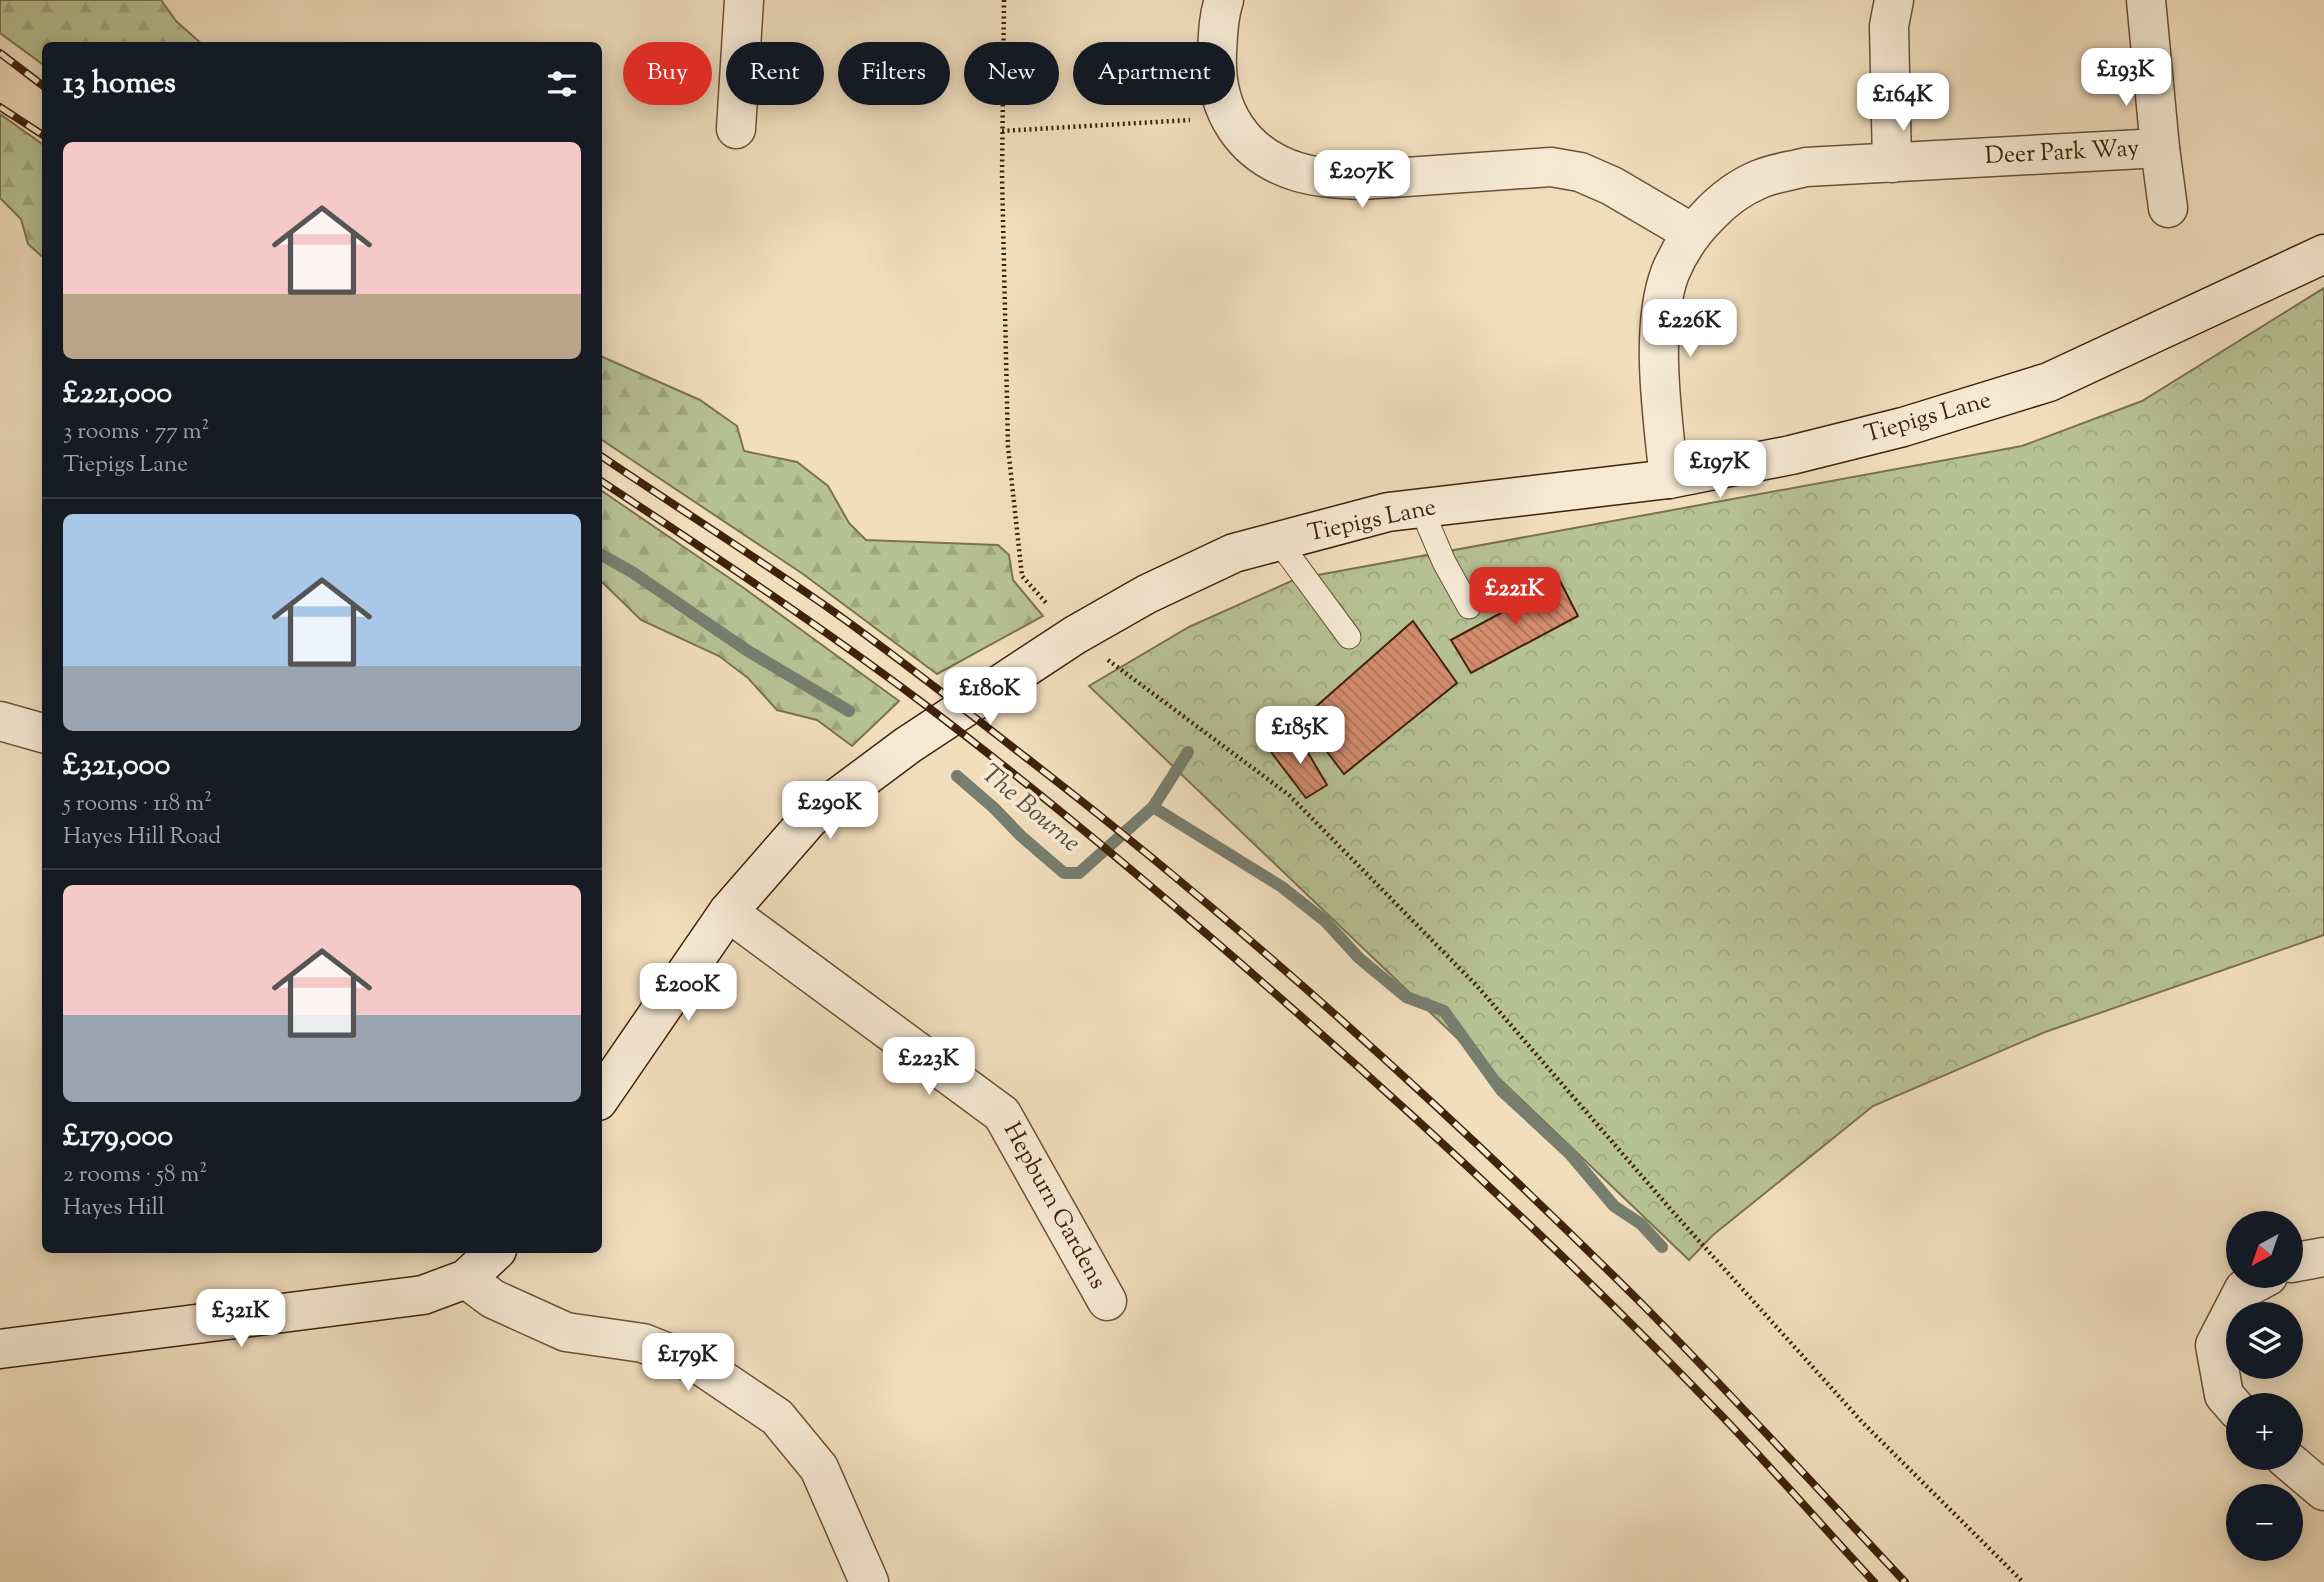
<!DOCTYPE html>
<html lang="en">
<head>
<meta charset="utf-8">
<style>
  :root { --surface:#171b24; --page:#242831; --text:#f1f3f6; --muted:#9ea1a6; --line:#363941; --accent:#d93025 }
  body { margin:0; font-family:"Sorts Mill Goudy",serif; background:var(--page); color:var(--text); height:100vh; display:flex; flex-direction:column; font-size:26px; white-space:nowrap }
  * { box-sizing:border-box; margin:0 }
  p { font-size:23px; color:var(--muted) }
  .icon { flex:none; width:38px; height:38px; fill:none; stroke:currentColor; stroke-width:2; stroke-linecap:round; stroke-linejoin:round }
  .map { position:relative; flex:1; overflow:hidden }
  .details { position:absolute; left:42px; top:42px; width:560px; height:1211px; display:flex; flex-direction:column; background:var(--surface); border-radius:10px; box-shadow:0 4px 18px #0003 }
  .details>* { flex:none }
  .banner { position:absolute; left:623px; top:42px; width:665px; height:63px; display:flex; gap:14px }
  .needle { width:46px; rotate:220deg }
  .tools { position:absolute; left:2226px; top:1211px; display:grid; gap:14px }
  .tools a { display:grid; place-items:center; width:77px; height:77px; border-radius:50%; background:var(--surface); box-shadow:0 4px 18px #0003; font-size:35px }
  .price { position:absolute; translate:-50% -60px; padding:0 16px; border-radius:14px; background:#fff; color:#222; font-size:23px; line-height:46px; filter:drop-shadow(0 2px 4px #0008) }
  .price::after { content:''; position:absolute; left:50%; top:42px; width:21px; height:16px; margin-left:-10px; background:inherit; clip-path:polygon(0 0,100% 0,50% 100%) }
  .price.selected { background:var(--accent); color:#fff }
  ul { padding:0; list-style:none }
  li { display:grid; align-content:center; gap:14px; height:371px; padding:0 21px }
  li+li { border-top:2px solid var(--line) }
  li span { display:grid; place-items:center; height:217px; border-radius:10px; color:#555 }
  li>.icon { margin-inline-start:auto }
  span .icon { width:126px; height:126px; fill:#fffc; stroke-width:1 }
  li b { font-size:30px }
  h2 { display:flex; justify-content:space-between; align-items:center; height:84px; padding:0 21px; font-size:30px }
  .pill { padding:0 24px; border-radius:32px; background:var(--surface); box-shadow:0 4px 18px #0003; font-size:24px; line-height:63px }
  .pill.selected { background:var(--accent); color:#fff }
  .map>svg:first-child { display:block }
  .forest { fill:url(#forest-firs); stroke:#7c724f; stroke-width:2 }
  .park { fill:url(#park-crowns); stroke:#7c724f; stroke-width:2 }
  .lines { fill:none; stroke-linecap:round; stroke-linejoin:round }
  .stream { stroke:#777e6f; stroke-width:12 }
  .building { fill:url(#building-back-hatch); stroke:#40220a; stroke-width:2 }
  .lane-casing { stroke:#6c5137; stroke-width:25 }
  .street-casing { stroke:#6c5137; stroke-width:41 }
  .secondary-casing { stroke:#40220a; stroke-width:41 }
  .path { stroke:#40220a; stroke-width:4.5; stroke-dasharray:2 3.5; stroke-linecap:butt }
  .lane { stroke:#f6ead4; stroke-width:23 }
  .street { stroke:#f6ead4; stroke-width:38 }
  .secondary { stroke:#f6ead4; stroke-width:38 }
  .rail-casing { stroke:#40220a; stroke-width:8 }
  .rail { stroke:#f6ead4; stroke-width:5; stroke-dasharray:16; stroke-linecap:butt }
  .labels { text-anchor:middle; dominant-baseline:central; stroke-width:7; stroke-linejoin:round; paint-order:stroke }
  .street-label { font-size:24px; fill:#40220a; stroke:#f6ead4 }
  .water-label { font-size:26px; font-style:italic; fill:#5b503d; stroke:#f6ead4 }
</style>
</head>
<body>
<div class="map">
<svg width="2324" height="1582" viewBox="0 0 2324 1582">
  <defs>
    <pattern id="forest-firs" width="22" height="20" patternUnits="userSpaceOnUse" patternTransform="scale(1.75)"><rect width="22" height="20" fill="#b7c294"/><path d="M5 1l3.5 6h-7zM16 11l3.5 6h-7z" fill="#9ea67e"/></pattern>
    <pattern id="park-crowns" width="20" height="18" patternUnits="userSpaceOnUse" patternTransform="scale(1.75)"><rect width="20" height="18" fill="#b7c294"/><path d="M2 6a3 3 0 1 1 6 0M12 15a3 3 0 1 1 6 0" fill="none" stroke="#9ea67e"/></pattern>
    <pattern id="building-back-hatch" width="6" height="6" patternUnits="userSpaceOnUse" patternTransform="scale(1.75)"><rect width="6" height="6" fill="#d48d6f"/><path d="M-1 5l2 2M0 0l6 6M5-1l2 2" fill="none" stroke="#ad7359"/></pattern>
  </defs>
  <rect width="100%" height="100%" fill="#f1debd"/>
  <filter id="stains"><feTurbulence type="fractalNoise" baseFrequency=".00286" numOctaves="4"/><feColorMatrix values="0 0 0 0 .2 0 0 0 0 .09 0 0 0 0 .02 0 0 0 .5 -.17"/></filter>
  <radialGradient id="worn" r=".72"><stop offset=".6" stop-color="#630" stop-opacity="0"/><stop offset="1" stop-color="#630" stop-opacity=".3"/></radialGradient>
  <g class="forest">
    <path d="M 0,0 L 161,0 L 176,21 L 203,45 L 46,46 L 45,66 L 0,33 Z"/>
    <path d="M 0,114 L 45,146 L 45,259 L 28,244 L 21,219 L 0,198 Z"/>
    <path d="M 598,355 L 700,400 L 737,426 L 744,451 L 797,462 L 828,486 L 849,523 L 866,540 L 998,545 L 1009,555 L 1013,580 L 1043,616 L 937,674 L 803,574 L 599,438 Z"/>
    <path d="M 599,489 L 741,586 L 899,701 L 852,746 L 817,720 L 777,710 L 748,678 L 719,656 L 641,620 L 599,579 Z"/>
  </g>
  <path class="park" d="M 2324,288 L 2324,935 L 2045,1032 L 1873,1106 L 1713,1235 L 1689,1260 L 1089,686 L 1189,627 L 1296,579 L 2022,446 L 2142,401 Z"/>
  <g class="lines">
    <g class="stream">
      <path d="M 598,553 L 632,572 L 748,651 L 849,711"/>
      <path d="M 957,776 L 994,808 L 1021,836 L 1064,873 L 1079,873 L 1153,807 L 1188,752"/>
      <path d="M 1153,807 L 1282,887 L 1325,921 L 1359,958 L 1406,997 L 1444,1011 L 1501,1090 L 1570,1154 L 1614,1206 L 1641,1224 L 1662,1247"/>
    </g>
  </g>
  <g class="building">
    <path d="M 1560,581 L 1578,616 L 1471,673 L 1451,640 Z"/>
    <path d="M 1413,621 L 1457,683 L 1344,774 L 1302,719 Z"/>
    <path d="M 1297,734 L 1327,785 L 1306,798 L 1271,752 Z"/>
  </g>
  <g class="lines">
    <g class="lane-casing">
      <g id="lane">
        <path d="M 1421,508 L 1444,562 L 1469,607"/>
        <path d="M 1279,542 L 1349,637"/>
      </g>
    </g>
    <g class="street-casing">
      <g id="street">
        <path d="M 1224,0 C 1218,18 1218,35 1217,53 C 1214,109 1242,155 1298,172 C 1319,178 1340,179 1362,180 L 1551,167 L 1580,172 L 1612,186 L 1692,233"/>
        <path d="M 2146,0 L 2160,148 L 2168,208"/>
        <path d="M 736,129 L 744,0"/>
        <path d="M 1892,163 L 1889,26 L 1894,0"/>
        <path d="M 1669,479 C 1663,419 1649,330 1670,273 C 1679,251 1692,232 1708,216 C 1723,200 1740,187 1760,179 C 1774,173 1791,171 1806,167 L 2160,148"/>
        <path d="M 0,721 L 46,734"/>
        <path d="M 728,912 L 1002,1114 L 1107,1301"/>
        <path d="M 2291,1263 L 2324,1257"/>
        <path d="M 466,1279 L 493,1299 L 566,1332 L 643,1343 L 703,1367 L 777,1417 L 819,1468 L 869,1582"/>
        <path d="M 2238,1411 L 2224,1395 L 2215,1345 L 2244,1289 L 2268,1276"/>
        <path d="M 2285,1458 L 2324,1491"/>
      </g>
    </g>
    <g class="secondary-casing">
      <g id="secondary">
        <path d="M 598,1101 L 728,912 L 810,818 L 908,745 L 1075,635 L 1147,594 L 1234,553 L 1388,512 L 1669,479 L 1791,455 L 1903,427 L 2049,382 L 2324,254"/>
        <path d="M 0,1349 L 423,1295 L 466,1279 L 497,1250"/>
      </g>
    </g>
    <g class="path">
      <path d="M 1004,0 L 1002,175 L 1008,447 L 1022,576 L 1048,605"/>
      <path d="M 1002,131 L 1190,120"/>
      <path d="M 1108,660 L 1289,795 L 1477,986 L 1673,1212 L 1863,1423 L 2023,1582"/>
    </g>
    <use href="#lane" class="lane"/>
    <use href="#street" class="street"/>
    <use href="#secondary" class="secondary"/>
    <g class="rail-casing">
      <g id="rail">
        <path d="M 0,53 L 46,88"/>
        <path d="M 0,107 L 46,137"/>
        <path d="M 598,454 C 675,506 754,556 830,609 C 896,656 960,706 1024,756 C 1242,924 1447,1110 1642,1304 C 1732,1395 1818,1489 1905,1582"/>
        <path d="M 598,479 C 707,551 816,623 920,701 C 1047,797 1168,899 1287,1004 C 1436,1134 1581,1270 1719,1413 C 1772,1468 1822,1526 1874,1582"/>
      </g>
    </g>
    <use href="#rail" class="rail"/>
  </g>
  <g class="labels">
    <g class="street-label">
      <text transform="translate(2062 153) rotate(-3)">Deer Park Way</text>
      <text transform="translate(1928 418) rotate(-16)">Tiepigs Lane</text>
      <text transform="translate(1372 521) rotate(-12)">Tiepigs Lane</text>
      <text transform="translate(1054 1206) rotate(61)">Hepburn Gardens</text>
    </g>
    <g class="water-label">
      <text transform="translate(1030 809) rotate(40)">The Bourne</text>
    </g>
  </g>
  <rect width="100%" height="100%" filter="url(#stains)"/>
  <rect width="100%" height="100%" fill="url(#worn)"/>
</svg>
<div class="tools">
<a><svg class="needle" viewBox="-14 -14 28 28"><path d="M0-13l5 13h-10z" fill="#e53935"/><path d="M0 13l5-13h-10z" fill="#9ea1a6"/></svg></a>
<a><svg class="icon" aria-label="layers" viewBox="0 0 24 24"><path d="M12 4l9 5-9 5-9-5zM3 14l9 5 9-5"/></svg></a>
<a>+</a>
<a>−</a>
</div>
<b class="price" style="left:2126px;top:108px">£193K</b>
<b class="price" style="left:1903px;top:133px">£164K</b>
<b class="price" style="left:1362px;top:210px">£207K</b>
<b class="price" style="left:1690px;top:359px">£226K</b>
<b class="price" style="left:1720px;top:500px">£197K</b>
<b class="price selected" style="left:1515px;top:627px">£221K</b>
<b class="price" style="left:990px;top:727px">£180K</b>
<b class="price" style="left:1300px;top:766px">£185K</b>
<b class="price" style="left:830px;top:841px">£290K</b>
<b class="price" style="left:688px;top:1023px">£200K</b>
<b class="price" style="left:929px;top:1097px">£223K</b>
<b class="price" style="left:241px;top:1349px">£321K</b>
<b class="price" style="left:688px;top:1393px">£179K</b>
<div class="banner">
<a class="pill selected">Buy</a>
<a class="pill">Rent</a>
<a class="pill">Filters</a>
<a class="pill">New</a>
<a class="pill">Apartment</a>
</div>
<section class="details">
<h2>13 homes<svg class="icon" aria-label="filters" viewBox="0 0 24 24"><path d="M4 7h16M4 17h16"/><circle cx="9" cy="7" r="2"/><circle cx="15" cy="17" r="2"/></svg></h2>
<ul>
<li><span style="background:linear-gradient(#f6c9c9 70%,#b9a48a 0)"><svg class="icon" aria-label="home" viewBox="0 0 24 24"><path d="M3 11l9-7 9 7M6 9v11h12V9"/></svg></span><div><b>£221,000</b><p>3 rooms · 77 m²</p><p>Tiepigs Lane</p></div></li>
<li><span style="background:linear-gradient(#a9c7e8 70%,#9aa5b1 0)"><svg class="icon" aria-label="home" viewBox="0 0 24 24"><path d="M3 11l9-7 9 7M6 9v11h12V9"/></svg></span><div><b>£321,000</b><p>5 rooms · 118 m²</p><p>Hayes Hill Road</p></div></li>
<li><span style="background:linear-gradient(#f6c9c9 60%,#9aa5b1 0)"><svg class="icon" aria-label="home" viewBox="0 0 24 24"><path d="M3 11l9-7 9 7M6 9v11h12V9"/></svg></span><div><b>£179,000</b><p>2 rooms · 58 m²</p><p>Hayes Hill</p></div></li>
</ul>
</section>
</div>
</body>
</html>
